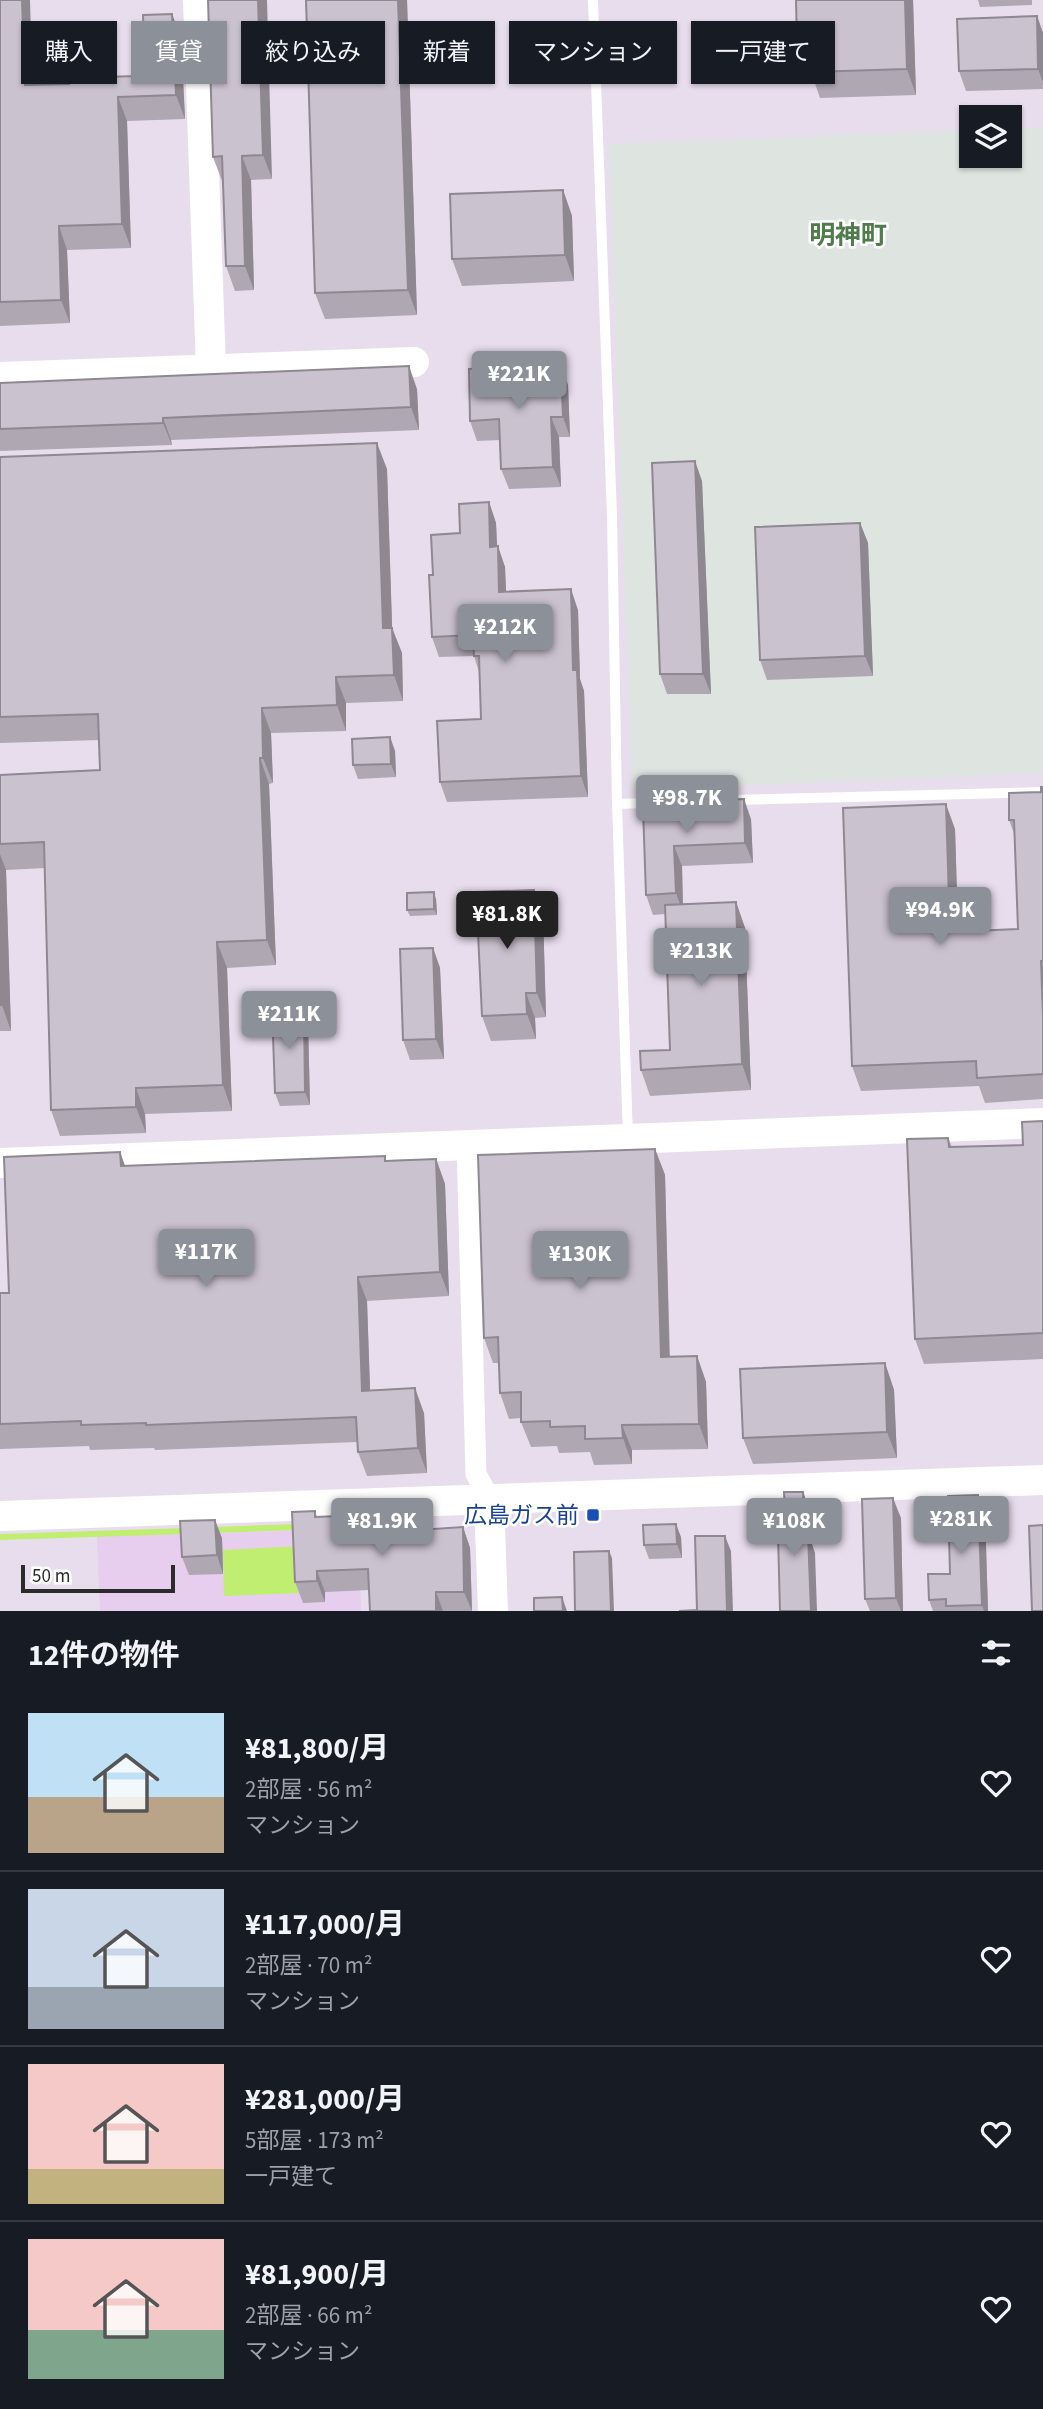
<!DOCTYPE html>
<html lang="ja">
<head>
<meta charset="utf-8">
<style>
  :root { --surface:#171b24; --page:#20242c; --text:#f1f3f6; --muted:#9ea1a6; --line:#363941; --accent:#8c9099 }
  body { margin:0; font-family:"Source Sans 3","Noto Sans JP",sans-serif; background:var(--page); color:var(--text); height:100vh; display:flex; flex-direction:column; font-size:26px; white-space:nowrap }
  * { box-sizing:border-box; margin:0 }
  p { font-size:23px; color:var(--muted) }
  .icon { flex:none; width:38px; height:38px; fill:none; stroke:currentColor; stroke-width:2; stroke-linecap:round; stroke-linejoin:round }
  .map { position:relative; height:1611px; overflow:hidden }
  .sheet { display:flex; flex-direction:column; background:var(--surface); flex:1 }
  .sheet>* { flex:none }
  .top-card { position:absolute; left:21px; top:21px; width:1001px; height:63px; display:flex; gap:14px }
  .buttons { position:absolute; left:959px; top:105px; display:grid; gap:14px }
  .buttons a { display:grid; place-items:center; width:63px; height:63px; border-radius:0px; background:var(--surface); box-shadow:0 2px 5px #0004; font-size:35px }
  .scale { position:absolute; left:21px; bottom:18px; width:154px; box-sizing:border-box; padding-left:7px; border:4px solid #2b2b2b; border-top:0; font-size:19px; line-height:24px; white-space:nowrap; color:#2b2b2b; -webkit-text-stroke:5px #fff; paint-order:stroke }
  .price { position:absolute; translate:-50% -60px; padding:0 16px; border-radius:7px; background:var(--accent); color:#fff; font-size:23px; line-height:46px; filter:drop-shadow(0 2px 4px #0008) }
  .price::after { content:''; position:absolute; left:50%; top:42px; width:21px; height:16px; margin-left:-10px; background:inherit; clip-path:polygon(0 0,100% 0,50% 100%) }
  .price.active { background:#222; color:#fff }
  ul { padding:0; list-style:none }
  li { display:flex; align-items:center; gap:21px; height:175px; padding:0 28px }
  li+li { border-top:2px solid var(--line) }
  li span { display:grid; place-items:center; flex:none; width:196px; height:140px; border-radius:0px; color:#555 }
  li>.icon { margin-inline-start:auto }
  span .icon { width:84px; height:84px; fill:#fffc; stroke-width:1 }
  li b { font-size:30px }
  h2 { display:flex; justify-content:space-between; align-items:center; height:84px; padding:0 28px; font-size:30px }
  .tag { padding:0 24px; border-radius:0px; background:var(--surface); box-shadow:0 2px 5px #0004; font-size:24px; line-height:63px }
  .tag.active { background:var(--accent); color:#fff }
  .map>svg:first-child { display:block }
  .industrial { fill:#dee5e1 }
  .education { fill:#e7cdee }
  .water { fill:#bfee71 }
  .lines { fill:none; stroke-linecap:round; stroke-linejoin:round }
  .stream { stroke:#bfee71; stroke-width:6 }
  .lane { stroke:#fff; stroke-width:10 }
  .street { stroke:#fff; stroke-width:21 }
  .secondary { stroke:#fff; stroke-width:30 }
  .wall { fill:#afa7b2 }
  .shaded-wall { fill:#8e8891 }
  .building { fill:#cbc2cf; stroke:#8e8891; stroke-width:2 }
  .transit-dot { fill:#1a4fb4; stroke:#fff; stroke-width:2.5 }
  .labels { text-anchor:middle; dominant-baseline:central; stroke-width:5; stroke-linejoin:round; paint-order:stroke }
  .transit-label { font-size:23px; fill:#164399; stroke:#fff; text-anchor:end }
  .quarter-label { font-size:26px; font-weight:bold; fill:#4f7c4b; stroke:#fff }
</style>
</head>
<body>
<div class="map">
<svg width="1043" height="1611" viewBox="0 0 1043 1611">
  <rect width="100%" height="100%" fill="#e8dded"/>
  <path class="industrial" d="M 1043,127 L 1043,773 L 632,790 L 609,144 L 971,130 L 971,156 L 1010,156 L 1010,129 Z"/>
  <path class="education" d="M 359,1529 L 361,1611 L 100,1611 L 97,1536 Z"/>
  <path class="water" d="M 300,1546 L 302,1593 L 224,1596 L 223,1550 Z"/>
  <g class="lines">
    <g class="stream">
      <path d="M 386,1524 L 430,1523"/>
      <path d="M 211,1530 L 298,1527"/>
      <path d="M 0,1537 L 186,1531"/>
    </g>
    <g class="lane">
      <path d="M 593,0 L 612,517 L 617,804 L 628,1138"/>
      <path d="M 732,800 L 1043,792"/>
      <path d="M 617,804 L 698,801"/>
    </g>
    <path class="street" d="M 467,1145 L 476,1474 L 489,1498"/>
    <g class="secondary">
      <path d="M 198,0 L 211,369"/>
      <path d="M 0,377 L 414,362"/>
      <path d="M 0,1163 L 1043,1123"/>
      <path d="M 489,1498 L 493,1611"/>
      <path d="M 0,1516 L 1043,1480"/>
    </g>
  </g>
  <g class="wall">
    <path d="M 0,0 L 33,85 L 69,84 L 136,76 L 145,72 L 172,14 L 181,38 L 185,119 L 127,121 L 131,248 L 67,250 L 70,323 L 0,326 Z"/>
    <path d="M 208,0 L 272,179 L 251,180 L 254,290 L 235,291 L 226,266 L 223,181 L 222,181 L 213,157 Z"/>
    <path d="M 306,0 L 407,0 L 417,315 L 325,319 L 315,293 Z"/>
    <path d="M 913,0 L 916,95 L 820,98 L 811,72 L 807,72 L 797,46 Z"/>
    <path d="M 978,0 L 1032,0 L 1032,5 L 980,7 Z"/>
    <path d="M 1037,16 L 1043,33 L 1043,89 L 966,91 L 959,71 Z"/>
    <path d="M 563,190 L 572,216 L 574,281 L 462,286 L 452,259 Z"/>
    <path d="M 0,383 L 417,389 L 419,430 L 171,440 L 172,445 L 0,451 Z"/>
    <path d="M 568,385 L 570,437 L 559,437 L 561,487 L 509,489 L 501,469 L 500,440 L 477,441 L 470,421 Z"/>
    <path d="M 0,457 L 387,469 L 392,628 L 402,653 L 403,701 L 346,703 L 346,731 L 271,733 L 273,783 L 269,784 L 276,965 L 227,968 L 232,1111 L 145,1114 L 146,1133 L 60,1136 L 51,1110 L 45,868 L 6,870 L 11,1031 L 0,1031 L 0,775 L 100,770 L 99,740 L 0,743 Z"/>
    <path d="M 702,481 L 711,694 L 667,694 L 660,674 Z"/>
    <path d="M 489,502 L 496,523 L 497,547 L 505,567 L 506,592 L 578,610 L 580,679 L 584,691 L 588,797 L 447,802 L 440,782 L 481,719 L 479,672 L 474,656 L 439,657 L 432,637 L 433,575 L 460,533 Z"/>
    <path d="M 860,523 L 868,543 L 873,676 L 767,680 L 760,660 Z"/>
    <path d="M 390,737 L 395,751 L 396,777 L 358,779 L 353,765 Z"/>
    <path d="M 1043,787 L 1043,1099 L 985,1103 L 979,1086 L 861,1091 L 852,1066 L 955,829 L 958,932 L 1018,929 L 1015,836 L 1009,820 L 1041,792 Z"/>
    <path d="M 643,808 L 751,819 L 753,863 L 682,866 L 683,904 L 736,902 L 745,928 L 751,1090 L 650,1096 L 641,1070 L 670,1050 L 665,914 L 653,915 L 646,895 Z"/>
    <path d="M 436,899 L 437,915 L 410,916 L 407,910 Z"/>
    <path d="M 543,914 L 546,1017 L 535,1018 L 536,1039 L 491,1041 L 482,1016 Z"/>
    <path d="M 433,948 L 440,968 L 444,1059 L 410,1060 L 403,1040 Z"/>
    <path d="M 308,1023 L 310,1105 L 280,1106 L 275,1093 Z"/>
    <path d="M 1043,1121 L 1043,1359 L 924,1364 L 915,1339 L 948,1138 L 952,1147 L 1023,1145 Z"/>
    <path d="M 655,1149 L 665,1175 L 670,1357 L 697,1356 L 706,1382 L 708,1449 L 632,1450 L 632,1464 L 594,1465 L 590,1452 L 559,1453 L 557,1446 L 531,1447 L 521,1422 L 521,1418 L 509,1419 L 500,1393 L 499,1363 L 493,1363 L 484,1338 Z"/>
    <path d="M 120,1152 L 125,1166 L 436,1159 L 445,1184 L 449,1296 L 367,1301 L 370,1391 L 424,1413 L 427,1473 L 367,1476 L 358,1452 L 357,1442 L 155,1450 L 154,1448 L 90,1450 L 89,1446 L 0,1449 L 0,1293 L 9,1293 Z"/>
    <path d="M 885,1363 L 894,1390 L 897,1458 L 753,1464 L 743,1438 Z"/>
    <path d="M 315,1511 L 317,1517 L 364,1515 L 388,1511 L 396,1532 L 463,1527 L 470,1548 L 472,1611 L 370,1611 L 369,1590 L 325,1592 L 325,1602 L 303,1603 L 295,1582 Z"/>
    <path d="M 985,1513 L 988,1611 L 933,1611 L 929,1600 L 950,1574 Z"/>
    <path d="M 901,1518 L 903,1611 L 870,1611 L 865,1599 Z"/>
    <path d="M 681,1537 L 682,1558 L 649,1559 L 644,1545 Z"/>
    <path d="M 222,1538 L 223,1574 L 189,1575 L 182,1557 Z"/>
  </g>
  <g class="shaded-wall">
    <path d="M 22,0 L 30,0 L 33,109 L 25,85 Z"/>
    <path d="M 258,0 L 267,0 L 272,179 L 263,155 Z"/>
    <path d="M 398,0 L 407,0 L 417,315 L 408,290 Z"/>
    <path d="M 905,0 L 913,0 L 916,95 L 907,69 Z"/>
    <path d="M 172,14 L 181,38 L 185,119 L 176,95 Z"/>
    <path d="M 1037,16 L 1043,33 L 1043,82 L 1038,69 Z"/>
    <path d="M 118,97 L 127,121 L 131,248 L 122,224 Z"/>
    <path d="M 242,156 L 251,180 L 254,290 L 245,266 Z"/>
    <path d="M 563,190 L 572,216 L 574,281 L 565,255 Z"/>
    <path d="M 59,226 L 67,250 L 70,323 L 61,300 Z"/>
    <path d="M 561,365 L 568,385 L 570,437 L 563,417 Z"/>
    <path d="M 409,366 L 417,389 L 419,430 L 411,407 Z"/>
    <path d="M 551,417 L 559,437 L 561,487 L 553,467 Z"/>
    <path d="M 163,418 L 171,440 L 172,445 L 163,423 Z"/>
    <path d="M 377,443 L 387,469 L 393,654 L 383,628 Z"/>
    <path d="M 695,461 L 702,481 L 711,694 L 703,674 Z"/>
    <path d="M 489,502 L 496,523 L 498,567 L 490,547 Z"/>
    <path d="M 860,523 L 868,543 L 873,676 L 865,656 Z"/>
    <path d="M 498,546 L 505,567 L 507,613 L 499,592 Z"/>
    <path d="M 571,589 L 578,610 L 580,679 L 584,691 L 588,797 L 581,776 L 573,670 Z"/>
    <path d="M 392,628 L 402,653 L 403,701 L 394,675 Z"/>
    <path d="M 336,677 L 346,703 L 346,731 L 337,705 Z"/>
    <path d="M 262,708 L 271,733 L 273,783 L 263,758 Z"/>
    <path d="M 390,737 L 395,751 L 396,777 L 391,764 Z"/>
    <path d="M 260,758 L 269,784 L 276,965 L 267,940 Z"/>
    <path d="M 744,799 L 751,819 L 753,863 L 745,843 Z"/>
    <path d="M 946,804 L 955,829 L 959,957 L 950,932 Z"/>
    <path d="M 674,846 L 682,866 L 683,913 L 676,893 Z"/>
    <path d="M 0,854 L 6,870 L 11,1031 L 2,1005 L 0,958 Z"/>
    <path d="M 534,890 L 543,914 L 546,1017 L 537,993 Z"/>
    <path d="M 434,892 L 436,899 L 437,915 L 434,909 Z"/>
    <path d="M 736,902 L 745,928 L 751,1090 L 742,1064 Z"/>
    <path d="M 217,942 L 227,968 L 232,1111 L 223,1085 Z"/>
    <path d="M 433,948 L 440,968 L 444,1059 L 436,1039 Z"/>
    <path d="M 1041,961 L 1043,967 L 1043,1015 Z"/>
    <path d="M 526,993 L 535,1018 L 536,1039 L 527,1014 Z"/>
    <path d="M 304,1009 L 308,1023 L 310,1105 L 305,1092 Z"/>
    <path d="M 136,1088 L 145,1114 L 146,1133 L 136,1107 Z"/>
    <path d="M 655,1149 L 665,1175 L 670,1383 L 661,1357 Z"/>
    <path d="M 120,1152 L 129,1177 L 121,1166 Z"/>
    <path d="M 436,1159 L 445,1184 L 449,1296 L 440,1272 Z"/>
    <path d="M 358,1277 L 367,1301 L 371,1416 L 362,1391 Z"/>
    <path d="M 697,1356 L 706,1382 L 708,1449 L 699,1424 Z"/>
    <path d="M 885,1363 L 894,1390 L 897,1458 L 887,1432 Z"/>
    <path d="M 415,1388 L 424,1413 L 427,1473 L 418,1448 Z"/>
    <path d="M 622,1425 L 632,1450 L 632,1464 L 623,1438 Z"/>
    <path d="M 803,1492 L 810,1510 L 811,1541 L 815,1553 L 817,1611 L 811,1611 L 805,1534 Z"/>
    <path d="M 978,1495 L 985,1513 L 988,1611 L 984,1611 L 982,1605 Z"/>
    <path d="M 893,1498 L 901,1518 L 903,1611 L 901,1611 L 896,1598 Z"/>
    <path d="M 388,1511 L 396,1532 L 389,1532 Z"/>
    <path d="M 215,1520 L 222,1538 L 223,1574 L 217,1555 Z"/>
    <path d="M 676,1524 L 681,1537 L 682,1558 L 677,1544 Z"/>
    <path d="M 463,1527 L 470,1548 L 472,1611 L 464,1592 Z"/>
    <path d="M 725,1536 L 731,1551 L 733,1611 L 727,1611 Z"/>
    <path d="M 609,1551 L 612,1558 L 614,1611 L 611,1611 Z"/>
    <path d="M 317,1571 L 325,1592 L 325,1602 L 317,1581 Z"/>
    <path d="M 436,1592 L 443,1611 L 436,1611 Z"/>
    <path d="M 562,1597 L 567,1611 L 563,1611 Z"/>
  </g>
  <g class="building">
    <path d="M 0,0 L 22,0 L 25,85 L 69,84 L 69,78 L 136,76 L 136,72 L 145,72 L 143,15 L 172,14 L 176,95 L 118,97 L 122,224 L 59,226 L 61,300 L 0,302 Z"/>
    <path d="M 208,0 L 258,0 L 263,155 L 242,156 L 245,266 L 226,266 L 222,156 L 213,157 Z"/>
    <path d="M 306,0 L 398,0 L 408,290 L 315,293 Z"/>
    <path d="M 796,0 L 905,0 L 907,69 L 811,72 L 810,46 L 797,46 Z"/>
    <path d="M 1037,16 L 1038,69 L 959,71 L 957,19 Z"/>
    <path d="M 563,190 L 565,255 L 452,259 L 450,194 Z"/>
    <path d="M 561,365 L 563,417 L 551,417 L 553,467 L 501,469 L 499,419 L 470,421 L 469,369 Z"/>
    <path d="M 409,366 L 411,407 L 163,418 L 163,423 L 0,429 L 0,383 Z"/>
    <path d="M 377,443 L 383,628 L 392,628 L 394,675 L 336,677 L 337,705 L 262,708 L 263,758 L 260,758 L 267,940 L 217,942 L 223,1085 L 136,1088 L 136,1107 L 51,1110 L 44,842 L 0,844 L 0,775 L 100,770 L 98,714 L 0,717 L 0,457 Z"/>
    <path d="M 695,461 L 703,674 L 660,674 L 652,463 Z"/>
    <path d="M 489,502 L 490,547 L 498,546 L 499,592 L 571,589 L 573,670 L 577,670 L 581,776 L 440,782 L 437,721 L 481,719 L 479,656 L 474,656 L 473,635 L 432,637 L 429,575 L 433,575 L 431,535 L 460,533 L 459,504 Z"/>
    <path d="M 860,523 L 865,656 L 760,660 L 755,527 Z"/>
    <path d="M 390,737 L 391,764 L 353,765 L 352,739 Z"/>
    <path d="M 1041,787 L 1043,787 L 1043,961 L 1041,961 L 1043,1015 L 1043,1074 L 977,1078 L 976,1061 L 852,1066 L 843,808 L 946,804 L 950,932 L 1018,929 L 1014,820 L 1009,820 L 1009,793 L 1041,792 Z"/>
    <path d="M 744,799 L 745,843 L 674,846 L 676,893 L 646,895 L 643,808 L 685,806 L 685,801 Z"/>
    <path d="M 534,890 L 537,993 L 526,993 L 527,1014 L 482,1016 L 476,892 Z"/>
    <path d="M 434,892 L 434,909 L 407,910 L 407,893 Z"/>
    <path d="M 736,902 L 742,1064 L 641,1070 L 640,1051 L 670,1050 L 665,905 Z"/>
    <path d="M 433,948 L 436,1039 L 403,1040 L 400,949 Z"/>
    <path d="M 0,958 L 2,1005 L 0,1005 Z"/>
    <path d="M 304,1009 L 305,1092 L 275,1093 L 273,1036 L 276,1036 L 275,1010 Z"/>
    <path d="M 1043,1121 L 1043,1333 L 915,1339 L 907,1139 L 948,1138 L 949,1147 L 1023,1145 L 1022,1122 Z"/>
    <path d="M 655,1149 L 661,1357 L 697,1356 L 699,1424 L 622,1425 L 623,1438 L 585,1439 L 585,1426 L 550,1427 L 550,1421 L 521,1422 L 521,1392 L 500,1393 L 498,1337 L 484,1338 L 478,1155 Z"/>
    <path d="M 120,1152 L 121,1166 L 385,1156 L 385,1161 L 436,1159 L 440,1272 L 358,1277 L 362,1391 L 415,1388 L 418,1448 L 358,1452 L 356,1417 L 146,1425 L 146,1423 L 81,1425 L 81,1421 L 0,1424 L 0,1293 L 9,1293 L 4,1157 Z"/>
    <path d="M 885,1363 L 887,1432 L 743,1438 L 740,1369 Z"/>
    <path d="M 784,1492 L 803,1492 L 805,1534 L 808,1534 L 811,1611 L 780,1611 L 778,1535 L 786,1535 Z"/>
    <path d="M 978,1495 L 982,1605 L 946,1606 L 946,1599 L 929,1600 L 928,1574 L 950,1574 L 948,1496 Z"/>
    <path d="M 893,1498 L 896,1598 L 865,1599 L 862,1499 Z"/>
    <path d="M 315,1511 L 315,1517 L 364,1515 L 364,1513 L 388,1511 L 389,1532 L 463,1527 L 464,1592 L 436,1592 L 436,1611 L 370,1611 L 368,1569 L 317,1571 L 317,1581 L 295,1582 L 292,1512 Z"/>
    <path d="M 215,1520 L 217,1555 L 182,1557 L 180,1521 Z"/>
    <path d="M 676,1524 L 677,1544 L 644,1545 L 643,1525 Z"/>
    <path d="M 1043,1525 L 1043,1611 L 1032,1611 L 1029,1526 Z"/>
    <path d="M 695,1536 L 725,1536 L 727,1611 L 679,1611 L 697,1610 Z"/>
    <path d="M 609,1551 L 611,1611 L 575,1611 L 574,1552 Z"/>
    <path d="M 562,1597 L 563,1611 L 534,1611 L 534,1598 Z"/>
  </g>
  <rect class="transit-dot" x="586" y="1508" width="14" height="14" rx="3.5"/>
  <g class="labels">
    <g class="transit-label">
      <text x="579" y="1515">広島ガス前</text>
    </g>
    <g class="quarter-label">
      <text x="848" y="235">明神町</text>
    </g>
  </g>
</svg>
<div class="buttons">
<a><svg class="icon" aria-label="layers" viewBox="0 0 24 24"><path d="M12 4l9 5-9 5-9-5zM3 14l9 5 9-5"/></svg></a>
</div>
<div class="scale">50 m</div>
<b class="price" style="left:519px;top:411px">¥221K</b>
<b class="price" style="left:505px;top:664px">¥212K</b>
<b class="price" style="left:687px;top:835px">¥98.7K</b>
<b class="price" style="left:940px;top:947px">¥94.9K</b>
<b class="price active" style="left:507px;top:951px">¥81.8K</b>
<b class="price" style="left:701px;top:988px">¥213K</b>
<b class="price" style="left:289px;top:1051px">¥211K</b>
<b class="price" style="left:206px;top:1289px">¥117K</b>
<b class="price" style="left:580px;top:1291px">¥130K</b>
<b class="price" style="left:961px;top:1556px">¥281K</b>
<b class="price" style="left:382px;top:1558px">¥81.9K</b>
<b class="price" style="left:794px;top:1558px">¥108K</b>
<div class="top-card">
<a class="tag">購入</a>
<a class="tag active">賃貸</a>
<a class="tag">絞り込み</a>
<a class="tag">新着</a>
<a class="tag">マンション</a>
<a class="tag">一戸建て</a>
</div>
</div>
<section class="sheet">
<h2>12件の物件<svg class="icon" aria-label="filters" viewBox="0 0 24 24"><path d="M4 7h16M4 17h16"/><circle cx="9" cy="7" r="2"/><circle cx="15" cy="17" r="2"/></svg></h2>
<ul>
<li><span style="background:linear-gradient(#bfe0f5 60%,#b9a48a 0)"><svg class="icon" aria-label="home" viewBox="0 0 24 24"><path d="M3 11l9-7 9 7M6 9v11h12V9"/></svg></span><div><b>¥81,800/月</b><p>2部屋 · 56 m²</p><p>マンション</p></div><svg class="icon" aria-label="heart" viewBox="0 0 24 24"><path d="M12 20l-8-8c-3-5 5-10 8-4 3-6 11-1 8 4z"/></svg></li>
<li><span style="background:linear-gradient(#c9d6e8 70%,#9aa5b1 0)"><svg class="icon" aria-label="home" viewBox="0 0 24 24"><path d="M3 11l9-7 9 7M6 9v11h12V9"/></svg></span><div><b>¥117,000/月</b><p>2部屋 · 70 m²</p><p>マンション</p></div><svg class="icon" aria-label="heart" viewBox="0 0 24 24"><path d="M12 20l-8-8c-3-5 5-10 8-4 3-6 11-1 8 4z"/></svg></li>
<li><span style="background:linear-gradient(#f6c9c9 75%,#c2b280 0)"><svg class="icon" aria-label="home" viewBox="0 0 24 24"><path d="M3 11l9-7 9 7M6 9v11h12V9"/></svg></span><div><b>¥281,000/月</b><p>5部屋 · 173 m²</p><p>一戸建て</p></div><svg class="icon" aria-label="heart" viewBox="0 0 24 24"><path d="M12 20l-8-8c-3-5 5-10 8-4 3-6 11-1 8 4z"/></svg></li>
<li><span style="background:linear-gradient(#f6c9c9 65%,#7fa58c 0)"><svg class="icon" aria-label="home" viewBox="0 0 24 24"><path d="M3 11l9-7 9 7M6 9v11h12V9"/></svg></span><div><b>¥81,900/月</b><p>2部屋 · 66 m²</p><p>マンション</p></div><svg class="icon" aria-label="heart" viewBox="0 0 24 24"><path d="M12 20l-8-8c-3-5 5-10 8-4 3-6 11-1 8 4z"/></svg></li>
</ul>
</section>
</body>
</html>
